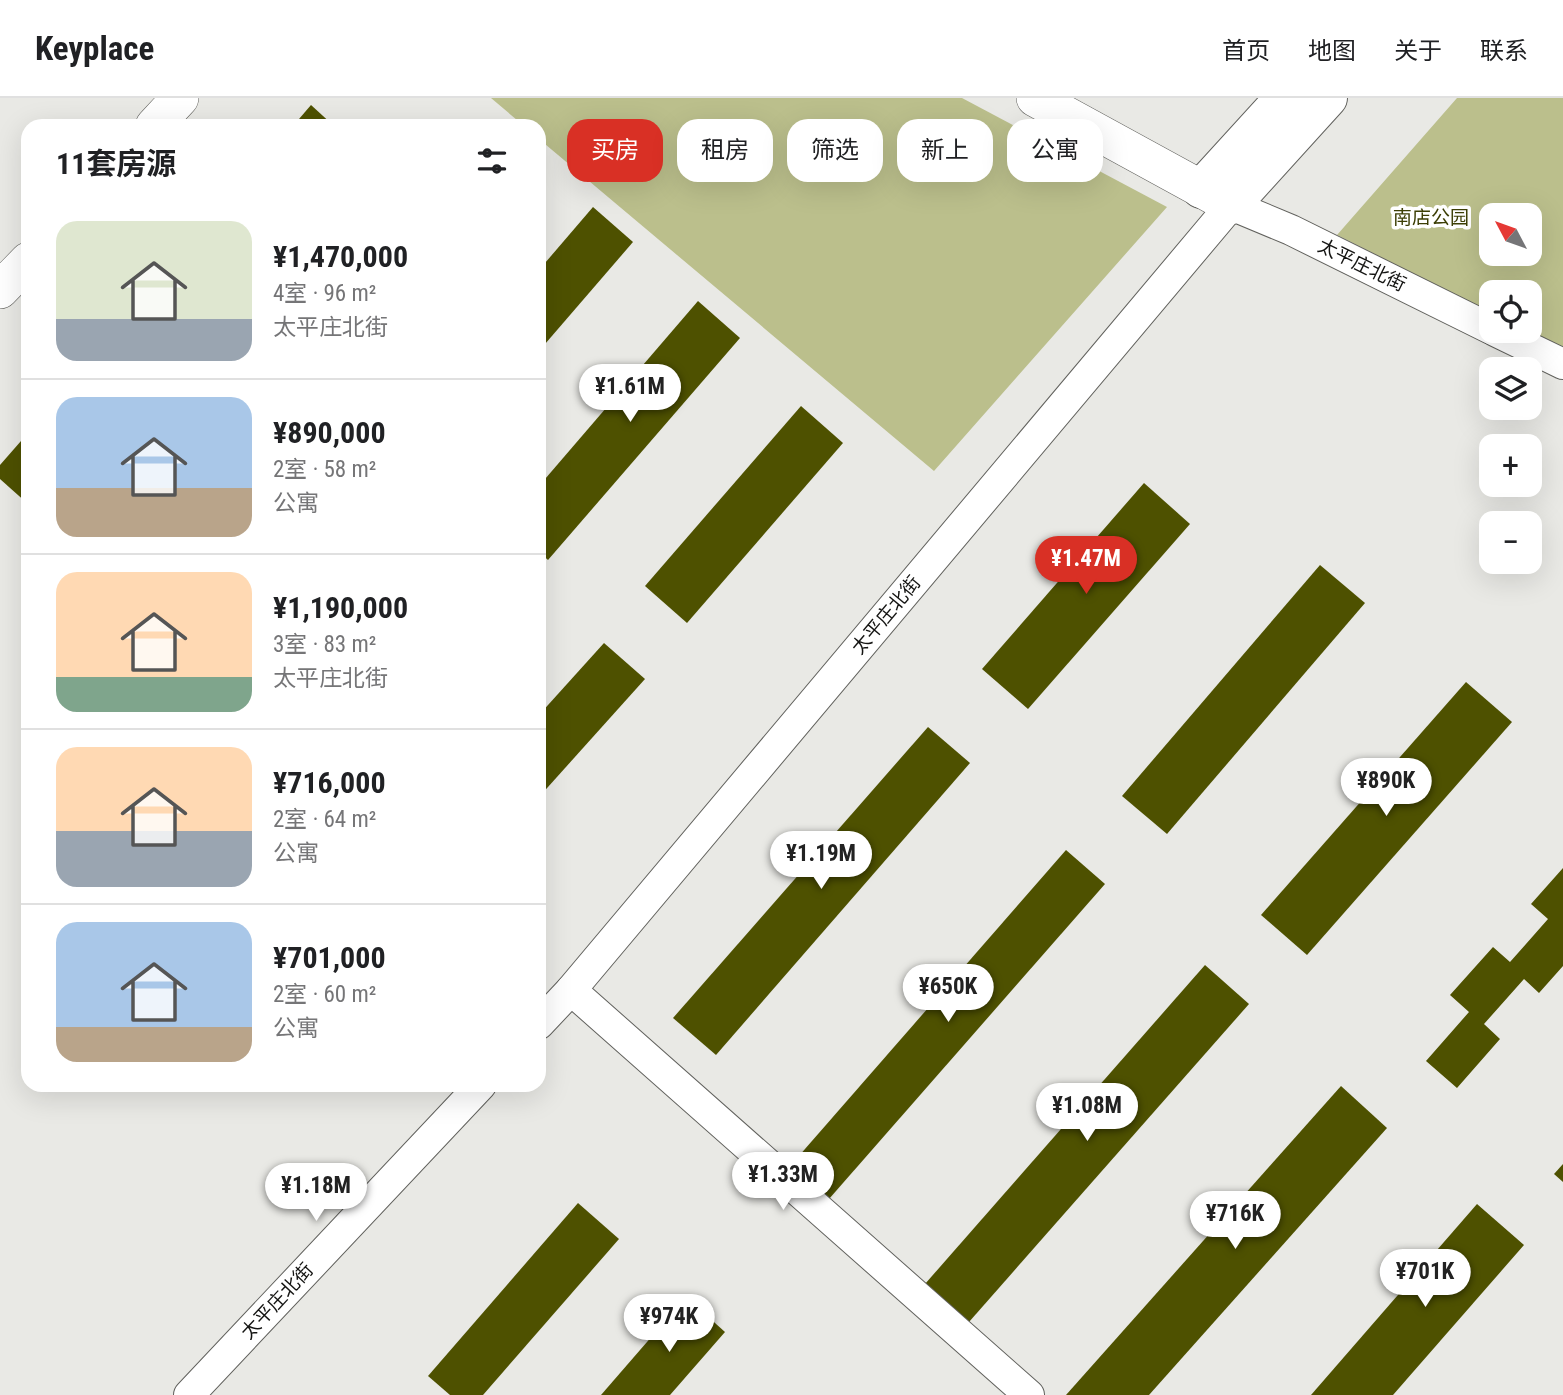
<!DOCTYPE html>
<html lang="zh">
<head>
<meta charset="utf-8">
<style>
  :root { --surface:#fff; --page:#f2f2f2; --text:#202124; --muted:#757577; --line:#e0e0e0; --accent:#d93025 }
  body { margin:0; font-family:"Roboto Condensed","Noto Sans SC",sans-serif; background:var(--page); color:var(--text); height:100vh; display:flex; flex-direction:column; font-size:26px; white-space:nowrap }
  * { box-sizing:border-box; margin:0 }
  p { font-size:23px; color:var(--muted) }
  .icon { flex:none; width:38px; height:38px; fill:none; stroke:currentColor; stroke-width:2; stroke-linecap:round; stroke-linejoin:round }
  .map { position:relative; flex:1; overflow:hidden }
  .panel { position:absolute; left:21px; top:21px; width:525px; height:973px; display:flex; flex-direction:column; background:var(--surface); border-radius:21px; box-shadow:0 7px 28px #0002 }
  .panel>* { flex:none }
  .banner { position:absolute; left:567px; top:21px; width:665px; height:63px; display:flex; gap:14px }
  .needle { width:46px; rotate:311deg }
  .buttons { position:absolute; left:1479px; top:105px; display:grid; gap:14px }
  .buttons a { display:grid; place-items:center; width:63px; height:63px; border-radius:14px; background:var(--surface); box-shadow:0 7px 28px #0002; font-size:35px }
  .price { position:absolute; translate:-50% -60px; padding:0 16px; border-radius:24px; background:#fff; color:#222; font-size:23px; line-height:46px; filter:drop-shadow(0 2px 4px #0008) }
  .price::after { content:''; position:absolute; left:50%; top:42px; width:21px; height:16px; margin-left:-10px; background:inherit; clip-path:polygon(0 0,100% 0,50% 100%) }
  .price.selected { background:var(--accent); color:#fff }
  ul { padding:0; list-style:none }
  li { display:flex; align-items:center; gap:21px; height:175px; padding:0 35px }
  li+li { border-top:2px solid var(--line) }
  li span { display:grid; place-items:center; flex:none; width:196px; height:140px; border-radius:21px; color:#555 }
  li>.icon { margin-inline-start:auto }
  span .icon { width:84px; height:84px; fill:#fffc; stroke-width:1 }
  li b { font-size:30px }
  h2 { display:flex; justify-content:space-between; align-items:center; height:84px; padding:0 35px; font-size:30px }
  .chip { padding:0 24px; border-radius:21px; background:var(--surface); box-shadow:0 7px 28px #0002; font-size:24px; line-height:63px }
  .chip.selected { background:var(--accent); color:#fff }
  header { display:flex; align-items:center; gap:42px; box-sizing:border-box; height:98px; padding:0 35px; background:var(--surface); border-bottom:2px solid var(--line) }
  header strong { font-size:33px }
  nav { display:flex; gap:38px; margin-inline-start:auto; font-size:24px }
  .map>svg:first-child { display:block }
  .green { fill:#bbbf8c; fill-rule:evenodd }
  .building { fill:#4e5100 }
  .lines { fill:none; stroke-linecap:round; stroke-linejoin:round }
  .minor-casing { stroke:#61615d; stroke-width:32 }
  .tertiary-casing { stroke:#61615d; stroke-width:38 }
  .secondary-casing { stroke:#61615d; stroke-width:40 }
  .minor { stroke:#fff; stroke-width:30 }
  .tertiary { stroke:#fff; stroke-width:37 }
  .secondary { stroke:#fff; stroke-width:38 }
  .labels { text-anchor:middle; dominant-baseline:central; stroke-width:7; stroke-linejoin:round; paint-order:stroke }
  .park-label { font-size:19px; fill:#3c3e05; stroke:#fff }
  .street-label { font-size:19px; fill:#141412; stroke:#fff }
</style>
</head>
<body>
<header>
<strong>Keyplace</strong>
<nav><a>首页</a><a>地图</a><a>关于</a><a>联系</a></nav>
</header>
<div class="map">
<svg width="1563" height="1297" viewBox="0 0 1563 1297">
  <rect width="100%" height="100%" fill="#e9e9e5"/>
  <g class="green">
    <path d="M 491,0 L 962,0 L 1167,109 L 934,373 L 539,41 L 539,28 L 524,28 Z"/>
    <path d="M 1457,0 L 1563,0 L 1563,252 L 1525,233 L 1530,233 L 1530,194 L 1491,194 L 1491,215 L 1337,137 ZM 1491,117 L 1530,117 L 1530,156 L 1491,156 Z"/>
  </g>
  <g class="building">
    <path d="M 311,7 L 334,28 L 293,28 Z"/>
    <path d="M 593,109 L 633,144 L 539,253 L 539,172 Z"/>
    <path d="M 698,203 L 740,240 L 548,462 L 539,454 L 539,388 Z"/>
    <path d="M 801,308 L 843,345 L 687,525 L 645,488 Z"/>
    <path d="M 28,335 L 28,406 L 0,381 L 0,367 Z"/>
    <path d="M 1144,385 L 1190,426 L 1028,611 L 982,571 Z"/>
    <path d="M 1320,467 L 1365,505 L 1167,736 L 1122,698 Z"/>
    <path d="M 604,545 L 645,581 L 539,699 L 539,617 Z"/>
    <path d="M 1466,584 L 1512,624 L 1307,857 L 1261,817 Z"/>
    <path d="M 928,629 L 970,665 L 716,957 L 673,920 Z"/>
    <path d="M 1066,752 L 1105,786 L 829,1101 L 791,1067 Z"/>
    <path d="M 1563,770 L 1563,868 L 1539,895 L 1524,881 L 1484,926 L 1500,941 L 1457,990 L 1426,963 L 1469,914 L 1450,897 L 1493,849 L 1510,864 L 1548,821 L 1531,806 Z"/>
    <path d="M 1205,867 L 1249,906 L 969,1224 L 925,1186 Z"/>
    <path d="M 1341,988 L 1387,1030 L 1149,1297 L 1066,1297 Z"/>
    <path d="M 1563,1066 L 1563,1084 L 1554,1076 Z"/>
    <path d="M 578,1105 L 619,1141 L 483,1297 L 450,1297 L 428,1278 Z"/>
    <path d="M 1477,1106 L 1524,1147 L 1393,1297 L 1311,1297 Z"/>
    <path d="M 686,1199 L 725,1234 L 670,1297 L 601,1297 Z"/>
  </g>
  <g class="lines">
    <g class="minor-casing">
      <g id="minor">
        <path d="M 1495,233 L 1563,266"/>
        <path d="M 571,892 L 1029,1297"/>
        <path d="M 539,926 L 571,892 L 1231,107 L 1291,132 L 1491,231"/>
        <path d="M 189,1297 L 481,987"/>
      </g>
    </g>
    <g class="tertiary-casing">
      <g id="tertiary">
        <path d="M 1035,0 L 1227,105"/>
        <path d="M 154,28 L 180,0"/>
        <path d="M 0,192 L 28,163"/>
      </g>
    </g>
    <g class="secondary-casing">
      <g id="secondary">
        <path d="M 1201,91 L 1284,0"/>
        <path d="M 1231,107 L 1328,0"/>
      </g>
    </g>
    <use href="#minor" class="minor"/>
    <use href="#tertiary" class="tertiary"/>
    <use href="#secondary" class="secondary"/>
  </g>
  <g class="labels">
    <g class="park-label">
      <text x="1431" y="119">南店公园</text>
    </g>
    <g class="street-label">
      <text transform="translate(1362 167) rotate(26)">太平庄北街</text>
      <text transform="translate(886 517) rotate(-50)">太平庄北街</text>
      <text transform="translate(277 1203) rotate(-47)">太平庄北街</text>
    </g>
  </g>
</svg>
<div class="buttons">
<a><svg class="needle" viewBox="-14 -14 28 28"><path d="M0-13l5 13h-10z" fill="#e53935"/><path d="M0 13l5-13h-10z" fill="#757577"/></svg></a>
<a><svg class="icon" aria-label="locate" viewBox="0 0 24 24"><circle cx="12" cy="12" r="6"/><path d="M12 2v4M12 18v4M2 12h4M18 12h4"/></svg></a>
<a><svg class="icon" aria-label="layers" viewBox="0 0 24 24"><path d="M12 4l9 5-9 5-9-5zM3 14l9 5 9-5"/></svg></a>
<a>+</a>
<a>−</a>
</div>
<b class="price" style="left:630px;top:326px">¥1.61M</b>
<b class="price selected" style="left:1086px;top:498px">¥1.47M</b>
<b class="price" style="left:1386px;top:720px">¥890K</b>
<b class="price" style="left:821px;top:793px">¥1.19M</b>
<b class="price" style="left:948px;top:926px">¥650K</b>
<b class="price" style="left:1087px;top:1045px">¥1.08M</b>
<b class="price" style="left:783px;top:1114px">¥1.33M</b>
<b class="price" style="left:316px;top:1125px">¥1.18M</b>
<b class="price" style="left:1235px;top:1153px">¥716K</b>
<b class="price" style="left:1425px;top:1211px">¥701K</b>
<b class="price" style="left:669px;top:1256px">¥974K</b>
<div class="banner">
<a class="chip selected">买房</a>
<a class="chip">租房</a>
<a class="chip">筛选</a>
<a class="chip">新上</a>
<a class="chip">公寓</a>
</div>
<section class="panel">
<h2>11套房源<svg class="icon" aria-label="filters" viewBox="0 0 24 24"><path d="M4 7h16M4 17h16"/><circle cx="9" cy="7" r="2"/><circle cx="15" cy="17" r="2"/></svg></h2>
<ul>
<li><span style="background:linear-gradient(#dfe7d0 70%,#9aa5b1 0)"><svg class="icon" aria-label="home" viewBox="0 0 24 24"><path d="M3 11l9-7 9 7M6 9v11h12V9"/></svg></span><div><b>¥1,470,000</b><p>4室 · 96 m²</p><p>太平庄北街</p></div></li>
<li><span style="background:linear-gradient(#a9c7e8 65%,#b9a48a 0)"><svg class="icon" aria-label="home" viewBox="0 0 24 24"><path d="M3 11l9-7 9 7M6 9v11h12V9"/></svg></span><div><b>¥890,000</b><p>2室 · 58 m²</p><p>公寓</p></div></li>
<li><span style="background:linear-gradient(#ffd9b3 75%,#7fa58c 0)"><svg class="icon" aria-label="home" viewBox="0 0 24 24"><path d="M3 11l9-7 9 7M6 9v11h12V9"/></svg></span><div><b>¥1,190,000</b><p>3室 · 83 m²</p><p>太平庄北街</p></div></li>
<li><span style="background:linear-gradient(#ffd9b3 60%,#9aa5b1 0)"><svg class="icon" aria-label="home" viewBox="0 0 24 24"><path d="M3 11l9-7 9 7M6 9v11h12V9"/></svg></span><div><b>¥716,000</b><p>2室 · 64 m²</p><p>公寓</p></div></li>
<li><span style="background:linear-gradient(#a9c7e8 75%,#b9a48a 0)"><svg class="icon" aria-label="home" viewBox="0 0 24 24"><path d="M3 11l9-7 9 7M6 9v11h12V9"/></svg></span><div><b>¥701,000</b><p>2室 · 60 m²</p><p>公寓</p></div></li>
</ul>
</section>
</div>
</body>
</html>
